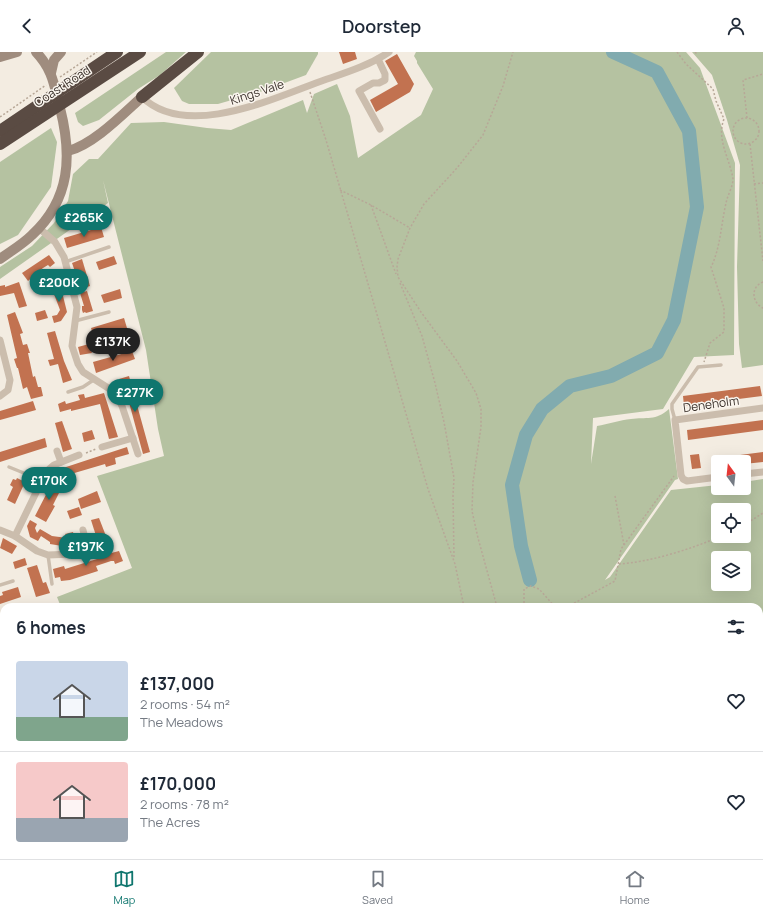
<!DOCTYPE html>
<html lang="en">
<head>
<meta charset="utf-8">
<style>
  :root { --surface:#fff; --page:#f2f2f3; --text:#1f2937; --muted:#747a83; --line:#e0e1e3; --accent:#0f766e }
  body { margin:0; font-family:Manrope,sans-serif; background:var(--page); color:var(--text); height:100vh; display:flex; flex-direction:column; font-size:15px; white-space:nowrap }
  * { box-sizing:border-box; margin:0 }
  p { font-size:13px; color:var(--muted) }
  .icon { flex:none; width:22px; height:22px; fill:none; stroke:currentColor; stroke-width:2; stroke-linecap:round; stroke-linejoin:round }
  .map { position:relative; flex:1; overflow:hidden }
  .panel { position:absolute; left:0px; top:551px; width:763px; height:256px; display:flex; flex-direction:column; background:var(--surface); border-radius:12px 12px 0 0; box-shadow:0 4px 16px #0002 }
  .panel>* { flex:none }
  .needle { width:26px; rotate:345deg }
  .buttons { position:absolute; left:711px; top:403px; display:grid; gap:8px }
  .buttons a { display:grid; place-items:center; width:40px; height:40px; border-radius:4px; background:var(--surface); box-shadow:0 4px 16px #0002; font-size:20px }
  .price { position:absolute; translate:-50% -34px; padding:0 9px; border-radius:14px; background:var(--accent); color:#fff; font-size:13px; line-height:26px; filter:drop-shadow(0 1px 2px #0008) }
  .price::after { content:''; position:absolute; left:50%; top:24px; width:12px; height:9px; margin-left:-6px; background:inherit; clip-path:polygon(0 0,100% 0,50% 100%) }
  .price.active { background:#222; color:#fff }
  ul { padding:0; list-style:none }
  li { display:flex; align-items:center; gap:12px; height:100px; padding:0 16px }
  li+li { border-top:1px solid var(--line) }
  li span { display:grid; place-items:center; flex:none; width:112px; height:80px; border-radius:4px; color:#555 }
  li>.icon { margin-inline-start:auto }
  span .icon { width:48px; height:48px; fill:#fffc; stroke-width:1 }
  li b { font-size:17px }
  h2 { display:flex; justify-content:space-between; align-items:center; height:48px; padding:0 16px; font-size:17px }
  header { display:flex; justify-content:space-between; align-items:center; height:52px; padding:0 16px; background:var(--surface); font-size:18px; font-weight:600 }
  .menu { display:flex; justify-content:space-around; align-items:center; height:56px; border-top:1px solid var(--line); background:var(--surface); font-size:11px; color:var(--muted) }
  .menu a { display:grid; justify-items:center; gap:2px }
  .menu .active { color:var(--accent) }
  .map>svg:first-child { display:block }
  .green { fill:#b5c2a1; fill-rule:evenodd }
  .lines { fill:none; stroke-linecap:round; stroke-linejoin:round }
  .river { stroke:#81abaf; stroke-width:14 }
  .building { fill:#c27250 }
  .path { stroke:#b7a797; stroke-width:1.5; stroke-dasharray:2 2; stroke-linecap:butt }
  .lane { stroke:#cbbdad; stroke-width:3.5 }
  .street { stroke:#cbbdad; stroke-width:7 }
  .secondary { stroke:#9f8c7e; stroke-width:10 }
  .highway { stroke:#5a4b43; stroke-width:12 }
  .labels { text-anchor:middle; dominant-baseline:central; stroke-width:3; stroke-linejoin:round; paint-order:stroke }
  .street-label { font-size:12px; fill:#3a312b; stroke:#faf5ee }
</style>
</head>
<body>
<header><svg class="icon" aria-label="back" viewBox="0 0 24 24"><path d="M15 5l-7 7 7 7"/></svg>Doorstep<svg class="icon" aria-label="person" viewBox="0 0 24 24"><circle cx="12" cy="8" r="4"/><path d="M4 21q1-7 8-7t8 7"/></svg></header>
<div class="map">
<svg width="763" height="807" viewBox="0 0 763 807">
  <rect width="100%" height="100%" fill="#f3ece1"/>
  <g class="green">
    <path d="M 166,0 L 186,0 L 160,23 L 138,37 L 99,68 L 83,74 L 78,70 L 75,61 Z"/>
    <path d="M 211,0 L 318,0 L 318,2 L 306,23 L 263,39 L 218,52 L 189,52 L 182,49 L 174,36 Z"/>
    <path d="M 416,0 L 686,0 L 700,16 L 735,111 L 734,303 L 694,305 L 663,357 L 593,366 L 591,412 L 597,374 C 608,372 620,368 631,367 C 646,365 656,369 669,357 L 678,427 L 675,428 L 605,528 L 610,525 L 671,438 L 718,433 L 718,436 L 744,436 L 744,430 L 763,427 L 763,592 L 759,595 L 759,555 L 61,555 L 57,545 L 132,516 L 97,424 L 164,404 L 158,377 L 146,298 L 103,128 L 108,151 L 0,227 L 0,215 L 32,194 L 54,171 L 68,149 L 73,122 L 89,107 L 98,107 L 131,71 L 164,70 L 207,76 L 231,78 L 303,48 L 307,61 L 314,42 L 337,32 L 350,64 L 358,106 L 421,63 L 433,37 L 417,11 L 417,9 L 414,4 ZM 718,458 L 744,458 L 744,484 L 718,484 ZM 718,506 L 744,506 L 744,532 L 718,532 Z"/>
    <path d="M 692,0 L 763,0 L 763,313 L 742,316 L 739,292 L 737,215 L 740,113 L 727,68 L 712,23 Z"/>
    <path d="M 51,76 L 57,90 L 51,135 L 18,183 L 0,192 L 0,110 Z"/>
    <path d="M 763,605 L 763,756 L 759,757 L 759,608 Z"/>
    <path d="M 763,762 L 763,807 L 685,807 L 681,803 L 759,803 L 759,764 Z"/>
    <path d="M 0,766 L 4,774 L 4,803 L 20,803 L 22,807 L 0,807 Z"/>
    <path d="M 52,803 L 193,803 L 184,807 L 47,807 Z"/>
  </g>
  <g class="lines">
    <g class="river">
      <path d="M 530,528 L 521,494 L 512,433 L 526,383 L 542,357 L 570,334 L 611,324 L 657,301 L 674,268 L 697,155 L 689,79 L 657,20 L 613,0"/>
      <path d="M 759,599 L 763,595"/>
    </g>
  </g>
  <g class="building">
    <path d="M 339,0 L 355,0 L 357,7 L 343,12 Z"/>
    <path d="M 397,2 L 414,32 L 410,40 L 376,60 L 370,48 L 398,32 L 385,9 Z"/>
    <path d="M 101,175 L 104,185 L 67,196 L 64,186 Z"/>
    <path d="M 49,203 L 55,211 L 50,215 L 48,213 L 43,216 L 28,229 L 22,221 Z"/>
    <path d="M 114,204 L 117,212 L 99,218 L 96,210 Z"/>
    <path d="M 82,207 L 90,234 L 81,237 L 72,211 Z"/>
    <path d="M 19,230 L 27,254 L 19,256 L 14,241 L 0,244 L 0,234 L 5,233 L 5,235 Z"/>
    <path d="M 60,232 L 67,260 L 61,269 L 54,271 L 52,264 L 57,263 L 60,258 L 51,234 Z"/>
    <path d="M 120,237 L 122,246 L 104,251 L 101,243 Z"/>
    <path d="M 87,239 L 93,259 L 86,261 L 85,260 L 83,261 L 82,258 L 82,254 L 84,254 L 80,241 Z"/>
    <path d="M 45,258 L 48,266 L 37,269 L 35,261 Z"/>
    <path d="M 15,260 L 23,281 L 20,282 L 23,293 L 27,292 L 30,301 L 28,301 L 33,325 L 35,324 L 38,335 L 41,335 L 43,344 L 31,347 L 27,335 L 23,337 L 18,316 L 17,316 L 14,307 L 17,306 L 7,263 Z"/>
    <path d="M 124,266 L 127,276 L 94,286 L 91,276 Z"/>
    <path d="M 55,279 L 64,309 L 72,328 L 63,331 L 58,312 L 50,314 L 48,308 L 54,307 L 47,281 Z"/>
    <path d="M 89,292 L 92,301 L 80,303 L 78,295 Z"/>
    <path d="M 132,299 L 135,307 L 96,321 L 93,310 Z"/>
    <path d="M 129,324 L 150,400 L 143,402 L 127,343 L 125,344 L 119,327 Z"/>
    <path d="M 760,334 L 762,344 L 684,354 L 683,344 Z"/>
    <path d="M 104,341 L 118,385 L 109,387 L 100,352 L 71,359 L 71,357 L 60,360 L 58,352 L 65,349 L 66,352 L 80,348 L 78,343 L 84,342 L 85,346 Z"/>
    <path d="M 33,349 L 36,358 L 0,368 L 0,359 Z"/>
    <path d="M 763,368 L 763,378 L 688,388 L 687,378 Z"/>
    <path d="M 62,369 L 72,397 L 63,400 L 55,371 Z"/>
    <path d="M 92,378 L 95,387 L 84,390 L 82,381 Z"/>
    <path d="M 45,386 L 47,395 L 0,410 L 0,400 Z"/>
    <path d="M 127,395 L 129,402 L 115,406 L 116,412 L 106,415 L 105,412 L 71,422 L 71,423 L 67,424 L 64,430 L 60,417 Z"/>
    <path d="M 763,400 L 763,410 L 744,412 L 744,410 L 717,410 L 717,406 Z"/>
    <path d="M 699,402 L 701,416 L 692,417 L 690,403 Z"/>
    <path d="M 17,426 L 25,430 L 15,452 L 7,448 L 13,435 L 10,433 L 13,427 L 16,428 Z"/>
    <path d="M 54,427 L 64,431 L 53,453 L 55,454 L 46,470 L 35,464 Z"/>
    <path d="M 97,439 L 101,450 L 81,457 L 78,447 Z"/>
    <path d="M 79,455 L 82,463 L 70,467 L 67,459 Z"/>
    <path d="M 99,466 L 106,484 L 97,487 L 91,468 Z"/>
    <path d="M 30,468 L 37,472 L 35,476 L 37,481 L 40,477 L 52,484 L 67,486 L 65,482 L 73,480 L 75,488 L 80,488 L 62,494 L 50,492 L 50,490 L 41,484 L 38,489 L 30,485 L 27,474 Z"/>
    <path d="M 3,486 L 17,494 L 12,502 L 0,496 Z"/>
    <path d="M 119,499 L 123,509 L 115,512 L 114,509 L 111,509 L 96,514 L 98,519 L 70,528 L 61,529 L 60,525 L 55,526 L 53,517 L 64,514 L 65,517 L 97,507 L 96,505 Z"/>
    <path d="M 25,506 L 27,513 L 15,517 L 13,510 Z"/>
    <path d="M 37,513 L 43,531 L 46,530 L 50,541 L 36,545 L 27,516 Z"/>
    <path d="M 18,535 L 21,545 L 0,552 L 0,544 L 3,543 L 2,540 Z"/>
  </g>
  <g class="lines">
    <g class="path">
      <path d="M 677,0 L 686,12 L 713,37 L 716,49 L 724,67 C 716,87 730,107 733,127 C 733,133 729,141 727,147 C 721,170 721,195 711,215 L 724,256 L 724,280 L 710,291 L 704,310"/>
      <path d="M 695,0 L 697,2"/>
      <path d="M 60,25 L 97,0"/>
      <path d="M 310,40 L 326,88 L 428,437 L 455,512 L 464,555"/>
      <path d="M 0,65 L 46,33"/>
      <circle cx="746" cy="79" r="13"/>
      <path d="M 747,66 L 743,28 L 763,22"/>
      <path d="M 750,92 L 763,209"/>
      <path d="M 754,132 L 763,131"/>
      <path d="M 340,138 L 371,153 L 410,176"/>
      <path d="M 371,153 L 396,222"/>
      <path d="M 763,230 C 750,235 752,251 763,256"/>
      <path d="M 400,231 L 422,284 L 435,331 L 444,370 L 454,426 L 453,443 L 454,506"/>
      <path d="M 86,401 L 96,397"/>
      <path d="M 615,444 L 624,493"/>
      <path d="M 744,473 L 763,461"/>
      <path d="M 619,512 C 650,510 692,497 721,484"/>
      <path d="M 497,555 L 478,486 L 472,459 L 473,430 L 481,375 L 481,357 L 476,341 L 457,309 L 421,260 L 398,225 L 397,215 L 398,207 L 410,176 L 424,152 L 457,116 L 483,83 L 503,34 L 513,0"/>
      <path d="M 524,555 L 524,537 L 531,534 L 539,537 L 555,555"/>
      <path d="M 567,555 L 615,529 L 621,497 L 674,424"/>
      <path d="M 759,568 L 763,567"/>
      <path d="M 759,582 L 763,578"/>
      <path d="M 759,760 L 763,759"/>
      <path d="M 0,789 L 0,795"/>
      <path d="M 0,804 L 4,807"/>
      <path d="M 87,807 L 90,803"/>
      <path d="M 100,807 L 105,803"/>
    </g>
    <g class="lane">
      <path d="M 65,210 L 109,195"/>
      <path d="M 43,235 L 51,229 L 69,225"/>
      <path d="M 75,269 L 109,260"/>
      <path d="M 68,340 L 83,335 L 95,327"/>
      <path d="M 675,368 L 672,357 L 672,352 L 698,315 L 721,313"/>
      <path d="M 9,415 L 41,428"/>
      <path d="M 48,503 L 52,532"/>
      <path d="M 0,533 L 13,529"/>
      <path d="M 759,781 L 763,772"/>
      <path d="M 263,803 L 265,807"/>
      <path d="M 276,803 L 278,807"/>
      <path d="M 339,803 L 341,807"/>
      <path d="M 745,807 L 747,803"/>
    </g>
    <g class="street">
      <path d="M 378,7 L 385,22 L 385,28 L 379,31 L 373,31 L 359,39 L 380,77"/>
      <path d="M 142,45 C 185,87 270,48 316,31 C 341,22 367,15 389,0"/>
      <path d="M 39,176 L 55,190 L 64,205 L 77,255 L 72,294 L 78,312 L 83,320 L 116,341 L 122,354 L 138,402"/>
      <path d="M 0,288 L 10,328 L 8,338 L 0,344"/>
      <path d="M 102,395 L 133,386"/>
      <path d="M 57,399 L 61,410"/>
      <path d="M 744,422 L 763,420"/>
      <path d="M 718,425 L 687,429 L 683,427 L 681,423 L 675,368 L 763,356"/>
      <path d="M 0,478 L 15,484 L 37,499 L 48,503 L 73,502 L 103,494"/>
      <path d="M 83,478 L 88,498"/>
      <path d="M 15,484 L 46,420 L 54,413 L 79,403"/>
      <path d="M 0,627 L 4,626"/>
      <path d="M 498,803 L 499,807"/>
      <path d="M 580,803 L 583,807"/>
      <path d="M 37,807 L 43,803"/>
      <path d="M 398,807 L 401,803"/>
    </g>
    <g class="secondary">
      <path d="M 0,5 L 17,0"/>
      <path d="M 51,21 L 54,8 L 61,0"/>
      <path d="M 68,99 C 93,93 123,62 142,45"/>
      <path d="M 0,207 C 11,199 23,192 32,183 C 71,147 72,103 60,56 C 54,33 53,18 36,0"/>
      <path d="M 0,748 L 4,757"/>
      <path d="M 28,803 L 30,807"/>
      <path d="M 672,803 L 677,807"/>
      <path d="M 620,807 L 631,803"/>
    </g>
    <g class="highway">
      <path d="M 142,45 L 198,0"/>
      <path d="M 0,79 L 117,0"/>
      <path d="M 0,92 L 140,0"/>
    </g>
  </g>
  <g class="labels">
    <g class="street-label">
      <text transform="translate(62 34) rotate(-33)">Coast Road</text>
      <text transform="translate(257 40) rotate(-18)">Kings Vale</text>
      <text transform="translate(711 352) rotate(-8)">Deneholm</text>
    </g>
  </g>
</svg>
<div class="buttons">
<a><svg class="needle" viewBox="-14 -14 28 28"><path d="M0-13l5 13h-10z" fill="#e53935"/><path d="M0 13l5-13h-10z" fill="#747a83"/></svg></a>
<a><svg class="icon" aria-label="locate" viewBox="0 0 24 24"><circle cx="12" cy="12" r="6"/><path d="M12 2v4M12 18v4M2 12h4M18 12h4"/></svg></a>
<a><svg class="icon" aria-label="layers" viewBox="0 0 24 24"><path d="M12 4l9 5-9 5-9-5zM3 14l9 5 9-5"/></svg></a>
</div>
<b class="price" style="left:84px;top:186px">£265K</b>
<b class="price" style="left:59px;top:251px">£200K</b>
<b class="price active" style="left:113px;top:310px">£137K</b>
<b class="price" style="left:135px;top:361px">£277K</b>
<b class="price" style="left:49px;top:449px">£170K</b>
<b class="price" style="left:86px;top:515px">£197K</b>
<section class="panel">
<h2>6 homes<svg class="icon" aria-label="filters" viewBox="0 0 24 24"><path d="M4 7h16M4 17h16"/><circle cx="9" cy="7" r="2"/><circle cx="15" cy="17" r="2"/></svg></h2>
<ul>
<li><span style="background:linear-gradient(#c9d6e8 70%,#7fa58c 0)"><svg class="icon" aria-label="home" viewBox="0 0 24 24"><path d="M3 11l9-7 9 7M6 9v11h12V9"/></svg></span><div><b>£137,000</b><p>2 rooms · 54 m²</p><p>The Meadows</p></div><svg class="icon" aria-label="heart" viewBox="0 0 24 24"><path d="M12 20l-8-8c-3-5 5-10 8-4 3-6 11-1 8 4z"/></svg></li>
<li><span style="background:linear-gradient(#f6c9c9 70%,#9aa5b1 0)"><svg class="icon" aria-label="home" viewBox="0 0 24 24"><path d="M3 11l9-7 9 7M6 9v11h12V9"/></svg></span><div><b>£170,000</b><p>2 rooms · 78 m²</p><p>The Acres</p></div><svg class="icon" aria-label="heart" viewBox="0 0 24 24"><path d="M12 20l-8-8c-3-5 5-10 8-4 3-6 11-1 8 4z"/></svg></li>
</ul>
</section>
</div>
<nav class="menu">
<a class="active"><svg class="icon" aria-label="map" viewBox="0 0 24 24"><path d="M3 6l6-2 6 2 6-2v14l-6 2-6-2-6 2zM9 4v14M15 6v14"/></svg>Map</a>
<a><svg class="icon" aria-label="saved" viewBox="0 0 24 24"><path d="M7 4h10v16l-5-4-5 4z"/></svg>Saved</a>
<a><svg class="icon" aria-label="home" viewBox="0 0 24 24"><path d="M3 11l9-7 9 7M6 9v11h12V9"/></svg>Home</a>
</nav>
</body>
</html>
